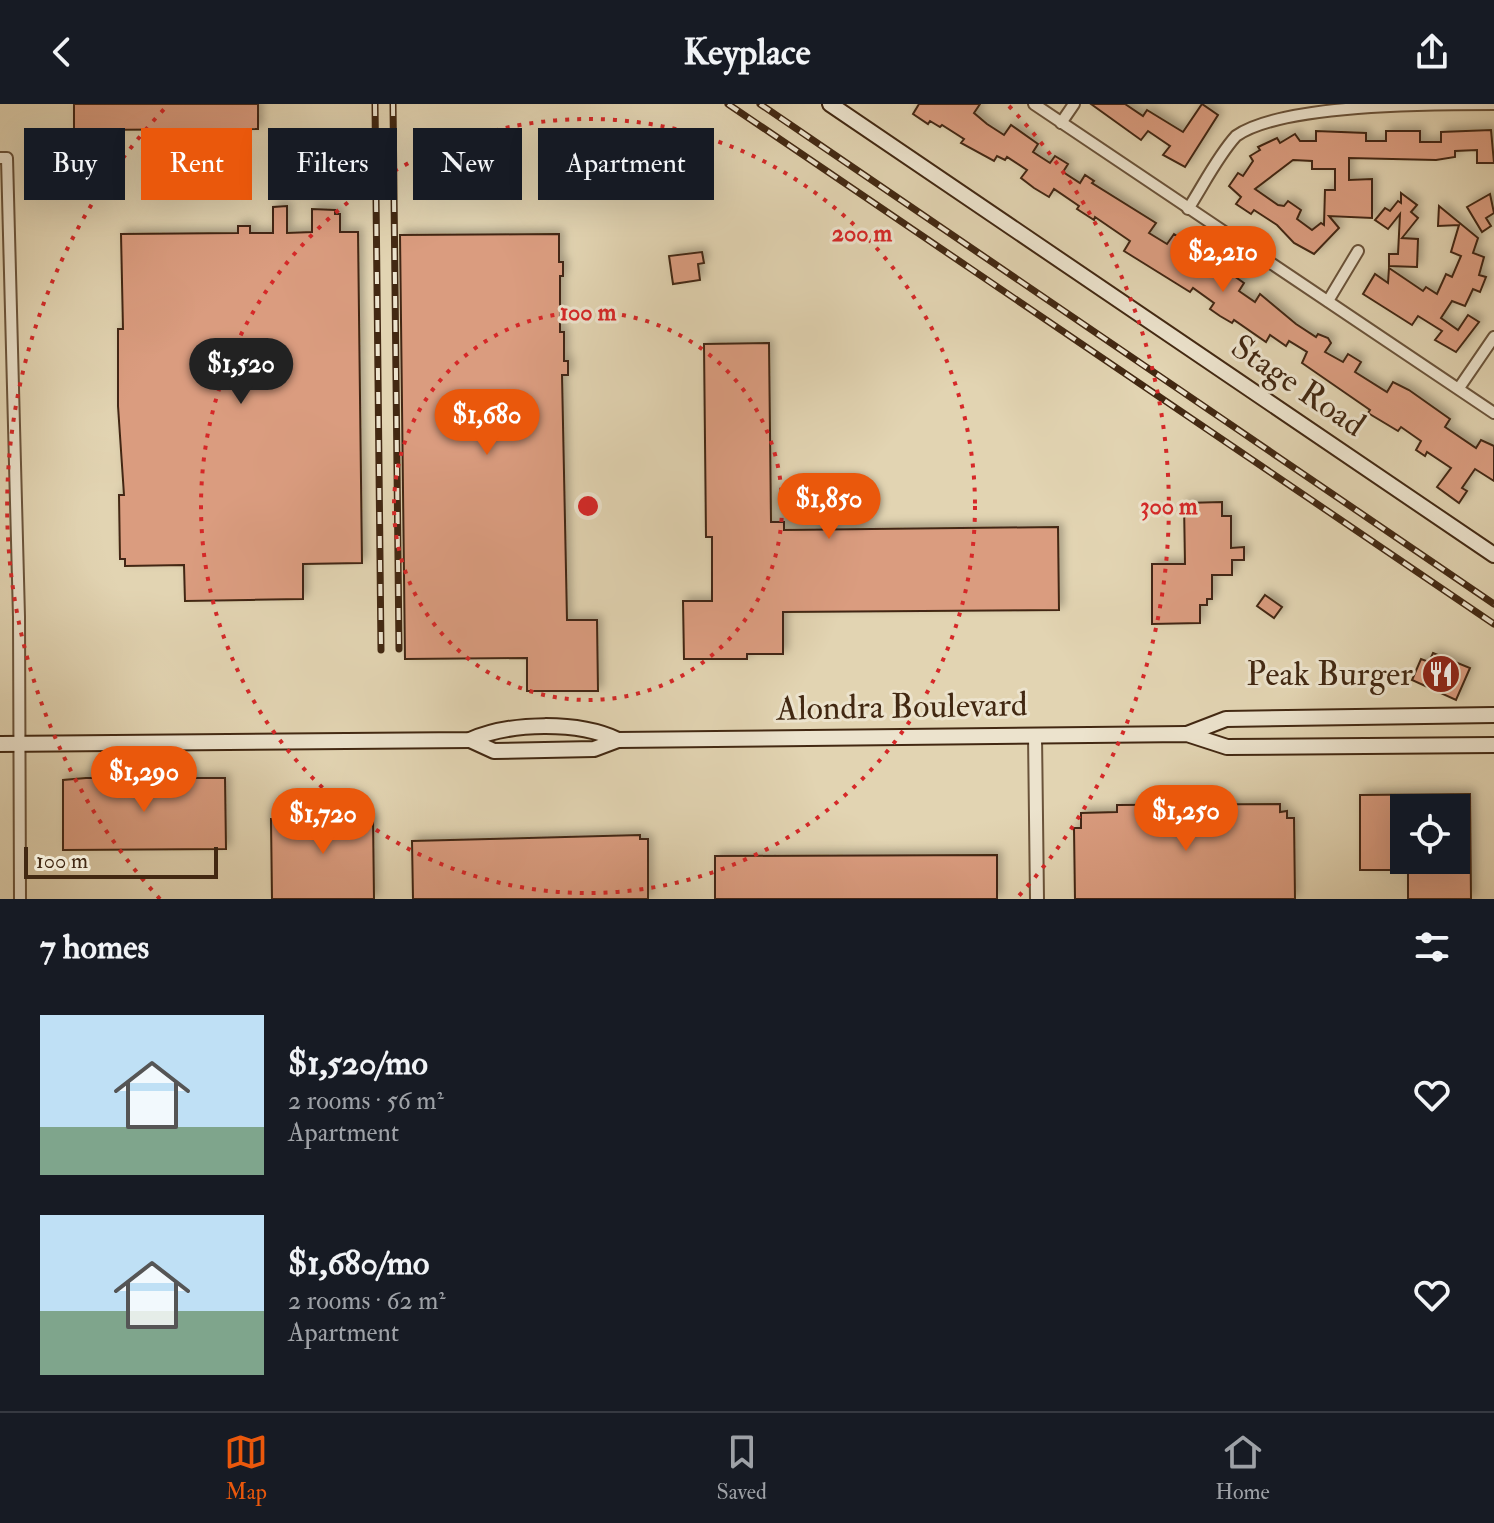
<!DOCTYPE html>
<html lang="en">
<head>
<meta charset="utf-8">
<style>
  :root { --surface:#171b24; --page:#242831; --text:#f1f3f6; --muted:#9ea1a6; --line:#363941; --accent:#ea580c }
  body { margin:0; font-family:"IM FELL Double Pica",serif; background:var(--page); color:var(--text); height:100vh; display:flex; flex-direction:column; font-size:30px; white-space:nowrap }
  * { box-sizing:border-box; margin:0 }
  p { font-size:26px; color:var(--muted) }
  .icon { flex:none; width:44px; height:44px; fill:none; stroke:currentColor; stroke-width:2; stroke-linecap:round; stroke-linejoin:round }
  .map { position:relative; height:795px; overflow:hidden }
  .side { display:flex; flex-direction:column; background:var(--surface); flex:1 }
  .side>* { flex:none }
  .banner { position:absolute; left:24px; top:24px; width:800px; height:72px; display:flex; gap:16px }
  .controls { position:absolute; left:1390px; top:690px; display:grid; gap:16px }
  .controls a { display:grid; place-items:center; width:80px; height:80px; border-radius:0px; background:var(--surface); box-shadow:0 8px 32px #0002; font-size:40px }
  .scale { position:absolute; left:24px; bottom:20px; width:194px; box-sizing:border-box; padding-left:8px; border:4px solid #422812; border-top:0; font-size:22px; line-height:28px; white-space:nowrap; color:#422812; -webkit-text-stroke:6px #ece3cd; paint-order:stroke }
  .price { position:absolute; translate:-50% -68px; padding:0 18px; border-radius:28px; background:var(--accent); color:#fff; font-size:26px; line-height:52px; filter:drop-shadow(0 2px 4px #0008) }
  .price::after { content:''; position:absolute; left:50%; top:48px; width:24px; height:18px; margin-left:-12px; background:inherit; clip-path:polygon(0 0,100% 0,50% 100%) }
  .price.active { background:#222; color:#fff }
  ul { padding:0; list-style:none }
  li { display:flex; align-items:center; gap:24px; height:200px; padding:0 40px }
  li span { display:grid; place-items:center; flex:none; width:224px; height:160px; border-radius:0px; color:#555 }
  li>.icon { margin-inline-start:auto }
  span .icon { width:96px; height:96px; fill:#fffc; stroke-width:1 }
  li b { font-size:34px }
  h2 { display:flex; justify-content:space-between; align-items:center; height:96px; padding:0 40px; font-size:34px }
  .chip { padding:0 28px; border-radius:0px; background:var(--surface); box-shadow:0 8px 32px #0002; font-size:28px; line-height:72px }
  .chip.active { background:var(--accent); color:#fff }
  header { display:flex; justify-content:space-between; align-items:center; height:104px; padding:0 40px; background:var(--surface); font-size:36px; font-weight:700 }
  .tabs { display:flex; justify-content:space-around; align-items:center; height:112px; border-top:2px solid var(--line); background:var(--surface); font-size:22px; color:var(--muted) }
  .tabs a { display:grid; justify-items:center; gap:4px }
  .tabs .active { color:var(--accent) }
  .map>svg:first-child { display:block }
  .building { fill:#da9c7f; stroke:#422812; stroke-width:2; fill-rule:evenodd; filter:url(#shadow) }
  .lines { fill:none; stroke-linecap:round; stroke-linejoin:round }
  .minor-casing { stroke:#6a533a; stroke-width:14 }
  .tertiary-casing { stroke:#6a533a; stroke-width:16 }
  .secondary-casing { stroke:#422812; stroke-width:18 }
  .minor { stroke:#ece3cd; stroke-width:10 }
  .tertiary { stroke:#ece3cd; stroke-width:12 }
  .secondary { stroke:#ece3cd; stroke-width:14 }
  .rail-casing { stroke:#422812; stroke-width:7 }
  .rail { stroke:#ece3cd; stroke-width:4; stroke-dasharray:12; stroke-linecap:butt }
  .ring { fill:none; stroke:#d62828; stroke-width:4; stroke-dasharray:4 8 }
  .labels { text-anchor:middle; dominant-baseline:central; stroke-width:6; stroke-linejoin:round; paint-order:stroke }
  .street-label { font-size:34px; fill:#422812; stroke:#ece3cd }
  .poi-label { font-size:34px; fill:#422812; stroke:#ece3cd; text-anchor:end }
  .centre { fill:#d62828; stroke:#ece3cd; stroke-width:4 }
  .ring-label { font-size:24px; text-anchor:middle; font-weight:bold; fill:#d62828; stroke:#ece3cd; stroke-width:6; stroke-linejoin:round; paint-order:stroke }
</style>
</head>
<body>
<header><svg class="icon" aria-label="back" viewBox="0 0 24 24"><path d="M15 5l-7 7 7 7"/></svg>Keyplace<svg class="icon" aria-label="share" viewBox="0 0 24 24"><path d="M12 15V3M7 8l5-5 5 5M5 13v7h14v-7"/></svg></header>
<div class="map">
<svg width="1494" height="795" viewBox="0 0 1494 795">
  <defs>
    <filter id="shadow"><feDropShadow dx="4" dy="-4" stdDeviation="4" flood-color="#0004"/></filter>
  </defs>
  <rect width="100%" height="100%" fill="#e2d4b2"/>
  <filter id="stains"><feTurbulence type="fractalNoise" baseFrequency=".0025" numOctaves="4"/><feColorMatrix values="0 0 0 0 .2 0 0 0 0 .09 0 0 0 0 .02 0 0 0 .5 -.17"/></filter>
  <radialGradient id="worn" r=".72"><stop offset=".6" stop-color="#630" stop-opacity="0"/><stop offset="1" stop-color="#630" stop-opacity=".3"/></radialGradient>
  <g class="building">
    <path d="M 74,0 L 258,0 L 258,25 L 74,26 Z"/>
    <path d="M 919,0 L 980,0 L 974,9 L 987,20 L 1004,31 L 1011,21 L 1038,40 L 1033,48 L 1050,59 L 1055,52 L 1068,60 L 1063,68 L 1080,79 L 1085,71 L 1094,77 L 1092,79 L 1156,119 L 1149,129 L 1167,140 L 1174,130 L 1185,137 L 1179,146 L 1197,158 L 1202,151 L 1215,159 L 1209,168 L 1225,179 L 1231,170 L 1244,179 L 1239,187 L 1255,198 L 1260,190 L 1296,220 L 1316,233 L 1318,230 L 1328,234 L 1331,239 L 1325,248 L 1343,258 L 1348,250 L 1361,258 L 1355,268 L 1387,288 L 1393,278 L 1409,286 L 1450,315 L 1445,323 L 1476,344 L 1481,336 L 1494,342 L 1494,377 L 1475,365 L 1462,384 L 1467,387 L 1459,399 L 1437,383 L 1451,364 L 1427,348 L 1425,352 L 1416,346 L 1421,337 L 1401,323 L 1398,327 L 1368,309 L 1370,306 L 1302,259 L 1307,248 L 1289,237 L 1286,242 L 1270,231 L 1266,238 L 1234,216 L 1232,219 L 1220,212 L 1210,205 L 1214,199 L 1193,184 L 1190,188 L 1124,147 L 1130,137 L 1095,113 L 1094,116 L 1077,105 L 1079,102 L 1054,85 L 1049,93 L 1034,84 L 1021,74 L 1027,66 L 1007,53 L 1005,56 L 997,52 L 994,57 L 961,39 L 964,35 L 942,21 L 940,23 L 930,17 L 928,20 L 913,10 Z"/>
    <path d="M 1091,0 L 1125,0 L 1143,12 L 1147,6 L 1183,28 L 1202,0 L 1218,11 L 1185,63 L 1163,51 L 1170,42 L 1148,27 L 1141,36 Z"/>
    <path d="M 1491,26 L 1494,59 L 1477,59 L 1477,46 L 1455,47 L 1455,53 L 1436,56 L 1349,54 L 1349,76 L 1372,75 L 1372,114 L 1329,112 L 1339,124 L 1314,150 L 1294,139 L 1277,121 L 1254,106 L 1251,110 L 1236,100 L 1241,93 L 1229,82 L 1238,69 L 1243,72 L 1253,57 L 1250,52 L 1260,46 L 1258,43 L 1277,34 L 1280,39 L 1295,30 L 1300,37 L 1316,37 L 1316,27 L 1366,29 L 1366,37 L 1386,37 L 1386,27 L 1420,27 L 1420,38 L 1441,38 L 1441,28 ZM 1293,56 L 1312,57 L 1312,65 L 1335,65 L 1335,86 L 1325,86 L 1324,121 L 1321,119 L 1312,126 L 1297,115 L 1301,106 L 1288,97 L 1284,102 L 1278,101 L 1255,85 Z"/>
    <path d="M 1401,89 L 1417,101 L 1411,108 L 1418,114 L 1402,134 L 1418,135 L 1417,163 L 1389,162 L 1389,150 L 1398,150 L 1400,110 L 1388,125 L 1375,116 L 1385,104 L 1390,107 L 1398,97 L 1401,99 Z"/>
    <path d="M 1490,90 L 1494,109 L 1486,114 L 1491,122 L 1482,128 L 1467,103 Z"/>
    <path d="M 287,102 L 287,129 L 312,128 L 312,105 L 335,106 L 335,110 L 340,110 L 340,128 L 358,128 L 362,459 L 303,460 L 303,495 L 185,497 L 184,461 L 125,462 L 125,455 L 120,455 L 119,391 L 124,391 L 118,302 L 118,225 L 123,225 L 121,130 L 238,129 L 238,122 L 250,122 L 250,129 L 273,129 L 273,103 Z"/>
    <path d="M 1439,102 L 1478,134 L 1473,149 L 1484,153 L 1479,171 L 1486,173 L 1480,188 L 1473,185 L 1465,202 L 1452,197 L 1441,214 L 1458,226 L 1468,211 L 1479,218 L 1456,248 L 1435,236 L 1442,227 L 1418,212 L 1412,221 L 1363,190 L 1375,170 L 1388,179 L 1389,164 L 1423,187 L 1426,183 L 1437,190 L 1446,170 L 1452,173 L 1461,152 L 1451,148 L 1459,121 L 1438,122 Z"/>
    <path d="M 559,130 L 559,158 L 563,158 L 563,172 L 560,172 L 560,228 L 564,228 L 564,257 L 568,257 L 568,271 L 562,271 L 567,516 L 597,516 L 598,587 L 527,587 L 527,554 L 405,555 L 400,131 Z"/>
    <path d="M 702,148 L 704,159 L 698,160 L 700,176 L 673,180 L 669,152 Z"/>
    <path d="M 769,239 L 771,418 L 784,418 L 784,426 L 1058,423 L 1059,506 L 783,508 L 783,550 L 747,550 L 747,555 L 684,555 L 683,497 L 712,497 L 712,433 L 706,433 L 704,240 Z"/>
    <path d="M 1222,398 L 1222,412 L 1231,412 L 1231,444 L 1244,443 L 1244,456 L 1232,456 L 1232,471 L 1212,471 L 1212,495 L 1207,495 L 1207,501 L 1200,501 L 1200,519 L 1152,520 L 1152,460 L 1185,460 L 1184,399 Z"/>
    <path d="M 1265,491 L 1282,503 L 1274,514 L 1257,502 Z"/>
    <path d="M 1433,549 L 1470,564 L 1456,596 L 1412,576 L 1421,555 L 1429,558 Z"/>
    <path d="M 86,674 L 225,674 L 226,745 L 63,746 L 63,676 Z"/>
    <path d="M 1470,690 L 1471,795 L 1408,795 L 1408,766 L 1360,766 L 1360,691 ZM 1404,704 L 1456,704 L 1456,756 L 1404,756 Z"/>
    <path d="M 1280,700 L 1280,708 L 1287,707 L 1287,714 L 1294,714 L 1295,795 L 1075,795 L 1074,724 L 1081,724 L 1081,709 L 1117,708 L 1117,701 Z"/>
    <path d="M 355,702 L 355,714 L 373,714 L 374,795 L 272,795 L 271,715 L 301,715 L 313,703 Z"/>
    <path d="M 640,731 L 640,735 L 648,735 L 648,795 L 413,795 L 412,737 Z"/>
    <path d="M 997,751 L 997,795 L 715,795 L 715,752 Z"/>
  </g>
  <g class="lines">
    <g class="minor-casing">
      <g id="minor">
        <path d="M 1034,0 L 1494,309"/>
        <path d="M 1061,19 L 1074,0"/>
        <path d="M 0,54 L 7,54 L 19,513 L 20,795"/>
        <path d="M 1188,105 C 1203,82 1217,53 1236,32 C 1281,0 1429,0 1494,0"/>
        <path d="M 1328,197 L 1358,147"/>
        <path d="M 1459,284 L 1494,233"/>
      </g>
    </g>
    <g class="tertiary-casing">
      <path id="tertiary" d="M 1035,631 L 1037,795"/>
    </g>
    <g class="secondary-casing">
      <g id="secondary">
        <path d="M 830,0 L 1494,451"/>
        <path d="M 1187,630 L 1226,615 L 1494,611"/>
        <path d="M 470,636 L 494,647 L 594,645 L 618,636 L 1187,630 L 1227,643 L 1494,641"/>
        <path d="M 0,640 L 470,636 C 511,618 578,617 618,636"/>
      </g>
    </g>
    <use href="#minor" class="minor"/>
    <use href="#tertiary" class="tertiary"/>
    <use href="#secondary" class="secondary"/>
    <g class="rail-casing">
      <g id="rail">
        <path d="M 375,0 L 381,546"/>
        <path d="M 393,0 L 399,545"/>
        <path d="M 728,0 L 1494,520"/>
        <path d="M 760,0 L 1494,500"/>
      </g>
    </g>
    <use href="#rail" class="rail"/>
  </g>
  <g class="ring">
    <circle cx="588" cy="402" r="194"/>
    <circle cx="588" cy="402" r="387"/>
    <path d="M160 795A581 581 0 0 1 167 2M1009 2A581 581 0 0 1 1016 795"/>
  </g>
  <defs>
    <g id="restaurant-disc" transform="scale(2)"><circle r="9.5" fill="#8f2418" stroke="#ece3cd"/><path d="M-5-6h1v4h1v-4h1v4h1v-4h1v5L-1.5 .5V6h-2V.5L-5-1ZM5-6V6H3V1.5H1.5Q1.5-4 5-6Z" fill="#fff"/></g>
  </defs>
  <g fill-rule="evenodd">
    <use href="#restaurant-disc" x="1441" y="570"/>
  </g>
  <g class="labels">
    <g class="street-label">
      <text transform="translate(1298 282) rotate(34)">Stage Road</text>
      <text transform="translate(902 603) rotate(-1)">Alondra Boulevard</text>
    </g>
    <g class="poi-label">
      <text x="1413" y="570">Peak Burger</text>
    </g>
  </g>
  <circle cx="588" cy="402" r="12" class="centre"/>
  <g class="ring-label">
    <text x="862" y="137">200 m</text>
    <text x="588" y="216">100 m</text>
    <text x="1169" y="410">300 m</text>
  </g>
  <rect width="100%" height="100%" filter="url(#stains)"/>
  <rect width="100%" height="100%" fill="url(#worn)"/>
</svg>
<div class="controls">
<a><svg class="icon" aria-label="locate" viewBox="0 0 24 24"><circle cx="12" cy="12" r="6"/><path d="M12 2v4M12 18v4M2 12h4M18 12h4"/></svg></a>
</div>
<div class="scale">100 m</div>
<b class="price" style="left:1223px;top:190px">$2,210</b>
<b class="price active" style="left:241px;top:302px">$1,520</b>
<b class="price" style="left:487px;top:353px">$1,680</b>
<b class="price" style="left:829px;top:437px">$1,850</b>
<b class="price" style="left:144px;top:710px">$1,290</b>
<b class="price" style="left:1186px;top:749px">$1,250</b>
<b class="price" style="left:323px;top:752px">$1,720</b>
<div class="banner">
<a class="chip">Buy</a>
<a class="chip active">Rent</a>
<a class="chip">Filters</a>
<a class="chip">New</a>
<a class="chip">Apartment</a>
</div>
</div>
<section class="side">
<h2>7 homes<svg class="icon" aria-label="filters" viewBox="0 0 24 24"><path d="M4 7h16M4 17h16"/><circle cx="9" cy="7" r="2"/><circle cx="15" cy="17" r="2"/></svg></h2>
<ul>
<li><span style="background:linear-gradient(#bfe0f5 70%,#7fa58c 0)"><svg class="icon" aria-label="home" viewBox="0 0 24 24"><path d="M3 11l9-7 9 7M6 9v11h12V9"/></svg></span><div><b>$1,520/mo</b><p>2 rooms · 56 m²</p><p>Apartment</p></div><svg class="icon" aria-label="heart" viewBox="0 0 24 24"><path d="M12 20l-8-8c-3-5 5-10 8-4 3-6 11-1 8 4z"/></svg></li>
<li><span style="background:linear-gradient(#bfe0f5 60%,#7fa58c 0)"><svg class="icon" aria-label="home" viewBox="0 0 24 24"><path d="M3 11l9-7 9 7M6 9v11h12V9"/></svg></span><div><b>$1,680/mo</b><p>2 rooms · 62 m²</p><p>Apartment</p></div><svg class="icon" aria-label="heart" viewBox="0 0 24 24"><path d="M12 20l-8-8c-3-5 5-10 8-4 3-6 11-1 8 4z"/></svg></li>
</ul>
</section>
<nav class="tabs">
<a class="active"><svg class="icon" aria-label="map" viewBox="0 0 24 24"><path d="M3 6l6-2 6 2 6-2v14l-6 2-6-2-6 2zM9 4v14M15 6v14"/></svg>Map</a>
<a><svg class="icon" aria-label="saved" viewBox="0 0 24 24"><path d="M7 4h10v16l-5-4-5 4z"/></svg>Saved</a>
<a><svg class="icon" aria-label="home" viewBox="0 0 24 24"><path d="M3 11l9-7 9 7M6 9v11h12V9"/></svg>Home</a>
</nav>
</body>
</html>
